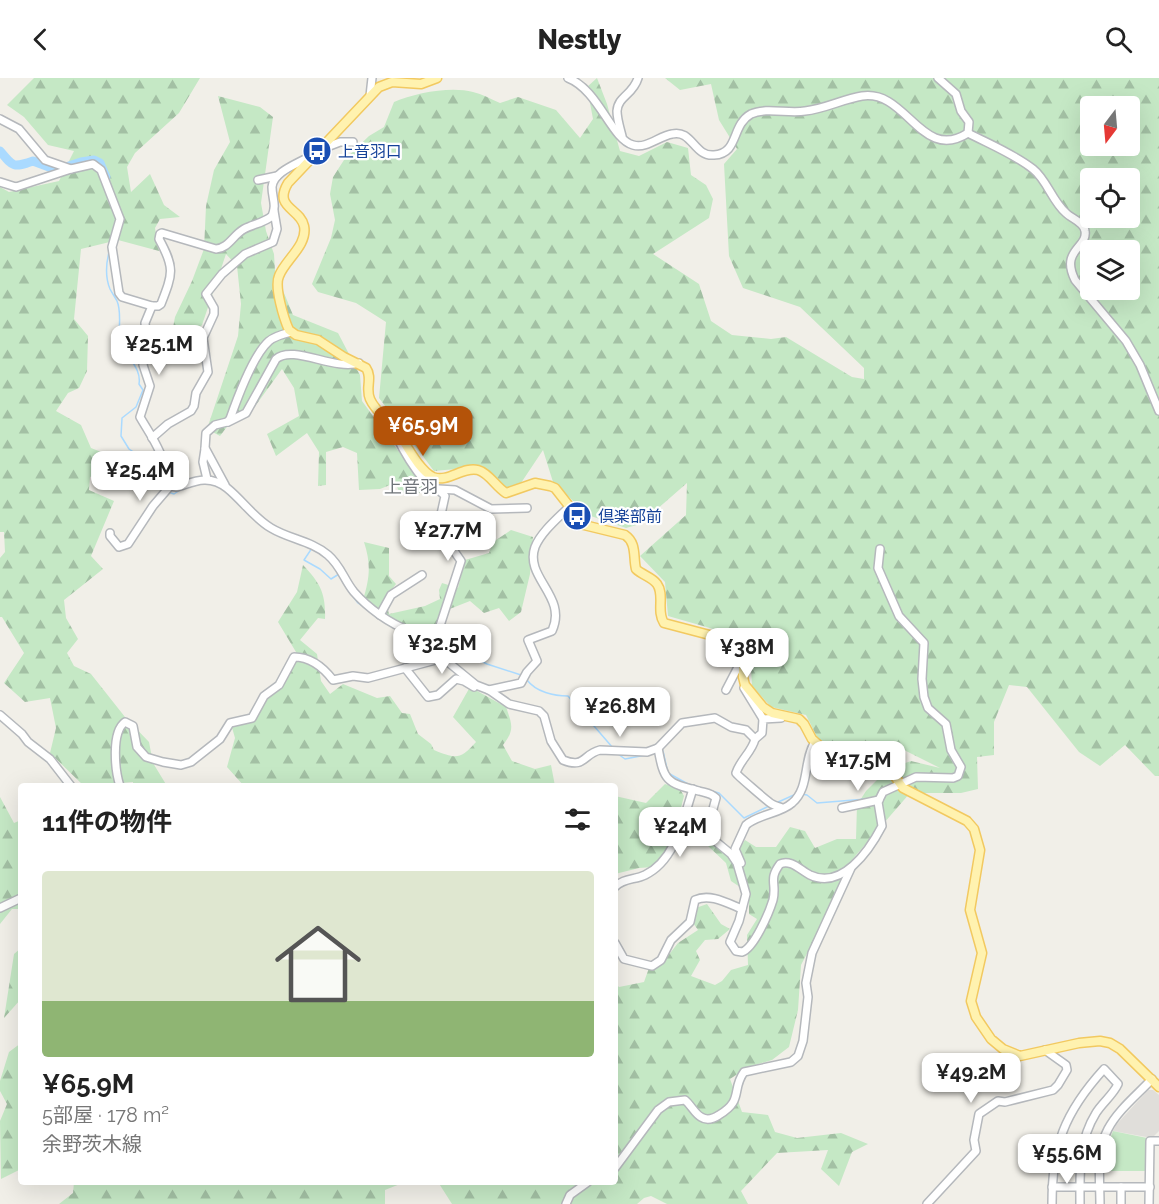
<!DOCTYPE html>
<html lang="ja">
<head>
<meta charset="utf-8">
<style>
  :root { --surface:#fff; --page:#f6f6f6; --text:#222; --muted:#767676; --line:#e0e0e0; --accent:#b45309 }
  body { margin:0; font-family:Raleway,"Noto Sans JP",sans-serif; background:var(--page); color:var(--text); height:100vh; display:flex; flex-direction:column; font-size:22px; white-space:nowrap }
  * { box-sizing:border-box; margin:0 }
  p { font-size:20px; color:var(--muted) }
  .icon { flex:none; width:33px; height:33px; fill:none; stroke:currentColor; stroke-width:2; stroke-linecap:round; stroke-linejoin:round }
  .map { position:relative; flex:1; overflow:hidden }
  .details { position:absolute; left:18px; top:705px; width:600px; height:402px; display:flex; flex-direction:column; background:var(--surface); border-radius:6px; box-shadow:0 6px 24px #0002 }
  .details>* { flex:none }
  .needle { width:39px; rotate:196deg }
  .tools { position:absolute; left:1080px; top:18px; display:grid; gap:12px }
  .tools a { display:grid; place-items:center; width:60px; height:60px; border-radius:6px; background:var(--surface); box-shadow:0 6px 24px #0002; font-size:30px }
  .price { position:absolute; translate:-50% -51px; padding:0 14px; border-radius:12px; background:#fff; color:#222; font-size:20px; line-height:39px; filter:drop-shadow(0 2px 3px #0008) }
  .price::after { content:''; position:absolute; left:50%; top:36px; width:18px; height:14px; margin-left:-9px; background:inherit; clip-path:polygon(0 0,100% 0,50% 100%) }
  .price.current { background:var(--accent); color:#fff }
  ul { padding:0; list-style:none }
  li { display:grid; align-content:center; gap:12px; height:318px; padding:0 24px }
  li+li { border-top:2px solid var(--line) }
  li span { display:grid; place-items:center; height:186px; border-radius:6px; color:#555 }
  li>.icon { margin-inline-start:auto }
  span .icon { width:108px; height:108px; fill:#fffc; stroke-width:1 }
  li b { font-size:26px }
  h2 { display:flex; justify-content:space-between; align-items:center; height:72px; padding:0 24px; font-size:26px }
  header { display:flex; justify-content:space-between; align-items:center; height:78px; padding:0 24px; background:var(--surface); font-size:27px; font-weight:800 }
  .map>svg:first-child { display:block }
  .industrial { fill:#e0deda }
  .green { fill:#c5e8c5 }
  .forest { fill:url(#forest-firs); fill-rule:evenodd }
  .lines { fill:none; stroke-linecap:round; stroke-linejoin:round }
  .stream { stroke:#aadaff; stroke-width:1.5 }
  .river { stroke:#aadaff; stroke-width:9 }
  .minor-casing { stroke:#b5b8bc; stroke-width:10 }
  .major-casing { stroke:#f2c960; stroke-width:11 }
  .minor { stroke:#fff; stroke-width:7 }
  .major { stroke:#fff2af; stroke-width:8 }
  .labels { text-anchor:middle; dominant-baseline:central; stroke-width:4.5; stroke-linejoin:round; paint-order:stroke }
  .transit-label { font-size:16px; fill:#164399; stroke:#fff; text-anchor:start }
  .neighbourhood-label { font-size:18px; fill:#70757a; stroke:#fff }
</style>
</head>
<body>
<header><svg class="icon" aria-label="back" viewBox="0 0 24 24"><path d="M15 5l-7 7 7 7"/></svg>Nestly<svg class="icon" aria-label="search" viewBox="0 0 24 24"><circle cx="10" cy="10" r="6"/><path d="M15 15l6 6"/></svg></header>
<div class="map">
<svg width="1159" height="1126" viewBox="0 0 1159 1126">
  <defs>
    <pattern id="forest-firs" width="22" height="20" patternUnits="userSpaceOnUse" patternTransform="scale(1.5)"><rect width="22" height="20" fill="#c5e8c5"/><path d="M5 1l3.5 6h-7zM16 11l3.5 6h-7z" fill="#a3c0a4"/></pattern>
  </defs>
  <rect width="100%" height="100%" fill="#f1efe8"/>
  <path class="industrial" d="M 1148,1012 L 1153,1012 L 1159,1017 L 1159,1053 L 1152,1060 L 1113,1053 L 1116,1047 Z"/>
  <path class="green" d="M 1113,1053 L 1147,1060 L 1146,1093 L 1105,1093 L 1106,1072 Z"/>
  <g class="forest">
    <path d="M 34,0 L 200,0 L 179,35 L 135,75 L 127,89 L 131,114 L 150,96 L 164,127 L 180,139 L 160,141 L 155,150 L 159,173 L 118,162 L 81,171 L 74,241 L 88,258 L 87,293 L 79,310 L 68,315 L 56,333 L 81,347 L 91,370 L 109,377 L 104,394 L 90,399 L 89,412 L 114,423 L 91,478 L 103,491 L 64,522 L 66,540 L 78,561 L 67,575 L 74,588 L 91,596 L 125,639 L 149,664 L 153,685 L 167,708 L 133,708 L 133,704 L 84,708 L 50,675 L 56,650 L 50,620 L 25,624 L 4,605 L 24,575 L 2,539 L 0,539 L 0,480 L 5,474 L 4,454 L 0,454 L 0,109 L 9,114 L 59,103 L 74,73 L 48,67 L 24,39 L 7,27 Z"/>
    <path d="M 597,0 L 607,26 L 620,73 L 639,78 L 667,64 L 688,70 L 691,97 L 706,107 L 713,121 L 709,140 L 653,176 L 699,206 L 711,243 L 732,257 L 771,261 L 786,259 L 852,299 L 864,301 L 864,290 L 800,229 L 743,210 L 729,178 L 724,86 L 737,71 L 719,42 L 711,6 L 680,12 L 665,0 L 1159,0 L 1159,698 L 1155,698 L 1125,667 L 1100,688 L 1079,674 L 1027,609 L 1009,607 L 994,644 L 994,677 L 977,679 L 978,711 L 961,715 L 910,715 L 851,783 L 829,833 L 801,887 L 798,932 L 789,969 L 772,982 L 748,989 L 730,1001 L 742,1034 L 768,1037 L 775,1054 L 797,1060 L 841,1055 L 868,1066 L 852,1074 L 839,1108 L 821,1091 L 828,1072 L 777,1075 L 741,1113 L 748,1126 L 667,1126 L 651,1118 L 644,1120 L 637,1126 L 452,1126 L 438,1104 L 615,1104 L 615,905 L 619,909 L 644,904 L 649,890 L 660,888 L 678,865 L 698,852 L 691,842 L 693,831 L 707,826 L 721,846 L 730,851 L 718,861 L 705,862 L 696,873 L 700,882 L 691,898 L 715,907 L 722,903 L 731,892 L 748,887 L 747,857 L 757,841 L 749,836 L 749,815 L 731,803 L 726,785 L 707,767 L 708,760 L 732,782 L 745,762 L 756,769 L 776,769 L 790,749 L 805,753 L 815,770 L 837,761 L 856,761 L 857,727 L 866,713 L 888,691 L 911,683 L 940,690 L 902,671 L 876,667 L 819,663 L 806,637 L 771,629 L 752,608 L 751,591 L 745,560 L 668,538 L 665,504 L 640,478 L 686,437 L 687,405 L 640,446 L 626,450 L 588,437 L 553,404 L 543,372 L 519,408 L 502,410 L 478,389 L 434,393 L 379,320 L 386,244 L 356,225 L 318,214 L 312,206 L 331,160 L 335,142 L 330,116 L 333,99 L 344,82 L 369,58 L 384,49 L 394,24 C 415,15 451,8 473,14 C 482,16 491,21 500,25 L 518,19 L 556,32 L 580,60 L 593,41 L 587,9 ZM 1090,28 L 1130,28 L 1130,68 L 1090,68 ZM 1090,100 L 1130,100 L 1130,140 L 1090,140 ZM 1090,172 L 1130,172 L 1130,212 L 1090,212 Z"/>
    <path d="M 218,18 L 260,29 L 273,39 L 261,125 L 266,153 L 274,176 L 275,193 L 293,237 L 338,255 L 360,297 L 362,323 L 429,415 L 400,415 L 395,405 L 380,411 L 359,412 L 357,375 L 343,369 L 326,374 L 326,407 L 318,408 L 319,374 L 307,355 L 276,378 L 267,356 L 299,338 L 294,310 L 282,291 L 251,334 L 229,346 L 220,358 L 207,351 L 238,258 L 241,226 L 237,188 L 226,176 L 202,247 L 182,266 L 171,260 L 175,239 L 192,203 L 204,171 L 206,128 L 214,92 L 230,64 Z"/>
    <path d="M 511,452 L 533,459 L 530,496 L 521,534 L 509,543 L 499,530 L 484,535 L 470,523 L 442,534 L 443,556 L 413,552 L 384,536 L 363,522 C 370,499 371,486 364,464 L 389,470 L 389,498 L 396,506 L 385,520 L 389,536 L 425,528 L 440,521 L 439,512 L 442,505 L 458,510 L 465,482 L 489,475 L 493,464 Z"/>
    <path d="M 303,487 C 320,505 326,515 325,541 L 318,540 L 300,562 L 317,576 L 321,603 L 330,616 L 343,606 L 377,620 L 390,618 L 402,635 L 410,636 L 418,656 L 431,666 L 434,672 C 456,681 460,682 476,664 L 453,639 L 470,609 L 506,629 C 512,646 515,652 503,667 L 512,683 L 535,691 L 551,687 L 555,708 L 244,708 L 227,689 L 235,660 L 231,646 L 253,642 L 262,624 L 277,613 L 292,585 L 296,574 L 278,544 L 297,514 Z"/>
    <path d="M 665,706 L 680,711 L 684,718 L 672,765 L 653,789 L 639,790 L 615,796 L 615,718 L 646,725 Z"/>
    <path d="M 0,719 L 14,745 L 21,742 L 21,831 L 12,831 L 0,846 Z"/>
    <path d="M 21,870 L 21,921 L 4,940 L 14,876 Z"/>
    <path d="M 21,965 L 21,1091 L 1,1101 L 0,1043 L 7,1026 L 0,1013 L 0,1003 L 9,974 Z"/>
    <path d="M 74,1104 L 405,1104 L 385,1112 L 385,1126 L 59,1126 L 73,1115 Z"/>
  </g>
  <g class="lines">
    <g class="stream">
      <path d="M 109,174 C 106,186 105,199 110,211 C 112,215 115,219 117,223 C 122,234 118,249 120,260 C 124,278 142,289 139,306 L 143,312 L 136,329 L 122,340 L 121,358 L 129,371 L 141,379 L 155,404 L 164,412"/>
      <path d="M 225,413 L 244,431"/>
      <path d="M 168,414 L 174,416 L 180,412"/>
      <path d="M 312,470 L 304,482 L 320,491 L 331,501 L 339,496"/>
      <path d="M 349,513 L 358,525 L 367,531"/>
      <path d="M 403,554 L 407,557 L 412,557"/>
      <path d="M 444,572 L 447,578 L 469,577 L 487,586 L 521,597"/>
      <path d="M 527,602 C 536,614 554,618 568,618 L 613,670"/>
      <path d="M 660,674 L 663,673 L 668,695 L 688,706 L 719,715 L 744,740 L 769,728"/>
      <path d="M 618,676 L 625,681 L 656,675"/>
      <path d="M 801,716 L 807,717 L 817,725 L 866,721"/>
      <path d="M 776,725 L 796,716"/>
    </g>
    <path class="river" d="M 0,73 C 13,89 13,90 33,83 L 57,92 L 81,84 L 94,82 L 100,85 L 106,99"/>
    <g class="minor-casing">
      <g id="minor">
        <path d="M 568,0 C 599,12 611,61 633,67 C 647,71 659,58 672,56 C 692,51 694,79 714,77 C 739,76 731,47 751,36 C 766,29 789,36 805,33 C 825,31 843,21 862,18 C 907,11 921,85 968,55"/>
        <path d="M 938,0 L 956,16 L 961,33 L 969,44 L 968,55"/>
        <path d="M 370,18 L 372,0"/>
        <path d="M 0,41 L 19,51 L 45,82 L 71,91"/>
        <path d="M 968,55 C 989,66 1014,76 1033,91 C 1047,102 1052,123 1066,135 C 1072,141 1084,144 1085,153 C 1088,170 1060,172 1075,202 L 1126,263 L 1140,287 L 1159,333"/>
        <path d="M 622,58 C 620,50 617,41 617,33 C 618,18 633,17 638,0"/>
        <path d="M 319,72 L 340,64 L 353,64"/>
        <path d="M 258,102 L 277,98"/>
        <path d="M 0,104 L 16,109 L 71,91 L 93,86 L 101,92 L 120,141 L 112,169 L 119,215 L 122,219 L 152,228 L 145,245 L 147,269 L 143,287 L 150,308 L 140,339 C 148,353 159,368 163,383 C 165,392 163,402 172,408 C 180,414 202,390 227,410 C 242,422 254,440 271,450 C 289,461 312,463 328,477 C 341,488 344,502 354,514 C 368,530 390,546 410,553 C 418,556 428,556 437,557 L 443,580 L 476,607 L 489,612 L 509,626 L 539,633 L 544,638 L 551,663 L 563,682 C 585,691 583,676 600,672 L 647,674 L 658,670 L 682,645 L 715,640 L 731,649 L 746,652 L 755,661"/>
        <path d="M 152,228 L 158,228 L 161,226 C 173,195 175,190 159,161 L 160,156 L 162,155 L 216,171 C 229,170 233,157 244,151 C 253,146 264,145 272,138 C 277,127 272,120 272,109 C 273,95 294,87 305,81 L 308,84"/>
        <path d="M 228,344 L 246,335 L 276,281 C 293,266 334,293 359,285"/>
        <path d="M 396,357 C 404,374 413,389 425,403 C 431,409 439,411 445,418 L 438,450 L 461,483 L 437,557"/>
        <path d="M 152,360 L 168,346 L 191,333 L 194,328 L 196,315 L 208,294 L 203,260 L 214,236 L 214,230 L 206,216 L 222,196 L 245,176 L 273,164 L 277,151 L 274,133"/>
        <path d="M 205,371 L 203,384 L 207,401"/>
        <path d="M 225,407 L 205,370 L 206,355 L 215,347 L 227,344 L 230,341 C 237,321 253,277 269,263 C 275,258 283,256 291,254"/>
        <path d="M 439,411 L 455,412 L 491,431 L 527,430"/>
        <path d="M 110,455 L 110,458 L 119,469 L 128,466 L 153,428 L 171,407"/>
        <path d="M 380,537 L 391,517 L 422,497"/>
        <path d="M 405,590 L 428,619 L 438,617 L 456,601 L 464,603 L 474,609"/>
        <path d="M 744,610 L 763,641"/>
        <path d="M 489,612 L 521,605 L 527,594 L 537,583 L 528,562 L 552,553 C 568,518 524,500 535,469 C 541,454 558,440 569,429"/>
        <path d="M 726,612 L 738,589 L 740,579"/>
        <path d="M 0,637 L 22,656 L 28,664 L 50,681 L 71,708"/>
        <path d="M 781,640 L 763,641 L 762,655 L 755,661 C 752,674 740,682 736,695 C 738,698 764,720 769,724 C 772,727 777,728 782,730"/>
        <path d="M 658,670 C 664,703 666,705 699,713 C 706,715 711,715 716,720 L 708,749 L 714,762 L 731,776 L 737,785 L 746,816 L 739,843 L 730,864 L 736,873 L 742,874 C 754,870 769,835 773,822 C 777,805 768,802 780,786 C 791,781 800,792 810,797 C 842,812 869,773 882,748 L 878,724 L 883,714 L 916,699 L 953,700 L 958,698 L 961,689 L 951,672 L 946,646 L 928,630 L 924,619 L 922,601 L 924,565 L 899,538 L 878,490 L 880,471"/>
        <path d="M 120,708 C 115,693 111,654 125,644 L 133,648 L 137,669 L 146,679 L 163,684 L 181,687 L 191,684 L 220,661 L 230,645 L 252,640 L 264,618 L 279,607 L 294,579 C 310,579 323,589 333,602 L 353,598 L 368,600 L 443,580"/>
        <path d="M 842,730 L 879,722"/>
        <path d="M 741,785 L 735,771 L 746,747 C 758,736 780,736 792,725 C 810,710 803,682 815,664"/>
        <path d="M 615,809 C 623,800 635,802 645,797 C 676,782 683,741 693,711"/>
        <path d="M 0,830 L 21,820"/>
        <path d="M 615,865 L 624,881 L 652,888 L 661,882 L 671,862 L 690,844 L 695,822 C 710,815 727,825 742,831"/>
        <path d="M 615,1090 L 658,1032 L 669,1024 L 685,1022 C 691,1027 695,1036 701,1039 C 707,1043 713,1041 719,1037 C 744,1022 731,1012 744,994 L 791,984 L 798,978 L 803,963 L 808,919 L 806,905 L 812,875 L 851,790"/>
        <path d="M 1052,1109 L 1150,1109"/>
        <path d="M 566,1126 L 570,1117 L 588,1104"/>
        <path d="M 927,1126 L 976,1073 L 974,1062 L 979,1036 L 998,1023 L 1005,1024 L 1053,1012 L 1058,1007 L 1067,992 L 1066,987 L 1045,972"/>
        <path d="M 1052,1126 C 1052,1068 1064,1035 1104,991 L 1118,1006 C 1113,1017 1102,1025 1096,1035 C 1078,1064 1080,1094 1080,1126"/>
        <path d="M 1100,1126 C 1100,1102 1096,1073 1108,1051 C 1118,1032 1137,1017 1152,1001"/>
        <path d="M 1121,1126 L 1121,1109"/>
        <path d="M 1149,1126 L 1150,1063 L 1159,1063"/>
      </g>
    </g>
    <g class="major-casing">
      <path id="major" d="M 437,0 L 421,6 L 392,4 L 379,9 L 288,105 C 273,130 300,130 304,148 C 308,167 285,182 279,198 C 274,209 284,241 289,252 L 296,257 L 318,262 L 344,279 L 366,290 C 373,300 365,310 370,321 C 375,333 388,342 396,352 C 405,364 419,393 433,399 C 448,405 463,388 478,392 C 489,395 496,409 506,415 L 535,405 L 550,408 L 555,410 L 584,447 L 625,457 C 637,465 633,479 636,491 C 642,497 652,499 657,506 C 665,517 656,533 664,545 L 721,560 L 736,569 L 743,579 L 743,599 L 745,607 L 763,629 L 772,635 L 799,641 L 804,646 L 812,661 L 821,669 L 828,673 L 887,687 L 903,710 L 967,743 L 974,751 L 980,772 L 970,832 L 982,875 L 971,923 L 976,939 L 991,961 L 1003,971 L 1020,978 L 1079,965 L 1100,963 L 1110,965 L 1120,971 L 1159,1009"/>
    </g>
    <use href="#minor" class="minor"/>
    <use href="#major" class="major"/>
  </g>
  <defs>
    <g id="bus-disc" transform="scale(1.5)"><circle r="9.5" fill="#1a4fb4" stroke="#fff"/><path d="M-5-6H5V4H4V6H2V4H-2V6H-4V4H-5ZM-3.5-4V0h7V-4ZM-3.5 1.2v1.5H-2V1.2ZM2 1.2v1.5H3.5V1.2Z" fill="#fff"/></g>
  </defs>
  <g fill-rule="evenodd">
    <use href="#bus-disc" x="317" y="73"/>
    <use href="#bus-disc" x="577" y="438"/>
  </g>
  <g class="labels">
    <g class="transit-label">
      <text x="338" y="73">上音羽口</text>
      <text x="598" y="438">倶楽部前</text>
    </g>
    <g class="neighbourhood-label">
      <text x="411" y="408">上音羽</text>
    </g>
  </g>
</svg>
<div class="tools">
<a><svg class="needle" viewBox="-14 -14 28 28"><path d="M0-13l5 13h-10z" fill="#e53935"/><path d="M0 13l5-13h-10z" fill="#767676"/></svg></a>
<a><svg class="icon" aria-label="locate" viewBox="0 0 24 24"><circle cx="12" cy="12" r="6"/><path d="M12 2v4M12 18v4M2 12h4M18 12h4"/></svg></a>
<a><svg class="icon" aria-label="layers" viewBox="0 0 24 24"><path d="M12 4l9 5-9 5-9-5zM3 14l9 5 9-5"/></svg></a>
</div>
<b class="price" style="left:159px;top:298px">¥25.1M</b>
<b class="price current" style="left:423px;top:379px">¥65.9M</b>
<b class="price" style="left:140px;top:424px">¥25.4M</b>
<b class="price" style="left:448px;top:484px">¥27.7M</b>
<b class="price" style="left:442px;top:597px">¥32.5M</b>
<b class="price" style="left:747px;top:601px">¥38M</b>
<b class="price" style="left:620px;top:660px">¥26.8M</b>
<b class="price" style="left:858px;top:714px">¥17.5M</b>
<b class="price" style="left:680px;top:780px">¥24M</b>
<b class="price" style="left:971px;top:1026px">¥49.2M</b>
<b class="price" style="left:1067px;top:1107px">¥55.6M</b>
<section class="details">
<h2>11件の物件<svg class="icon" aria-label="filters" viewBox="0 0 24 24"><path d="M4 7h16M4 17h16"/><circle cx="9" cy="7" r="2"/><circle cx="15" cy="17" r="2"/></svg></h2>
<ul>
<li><span style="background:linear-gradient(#dfe7d0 70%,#8fb573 0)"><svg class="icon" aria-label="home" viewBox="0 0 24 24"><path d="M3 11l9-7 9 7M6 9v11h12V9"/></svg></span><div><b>¥65.9M</b><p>5部屋 · 178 m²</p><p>余野茨木線</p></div></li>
</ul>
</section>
</div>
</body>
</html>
